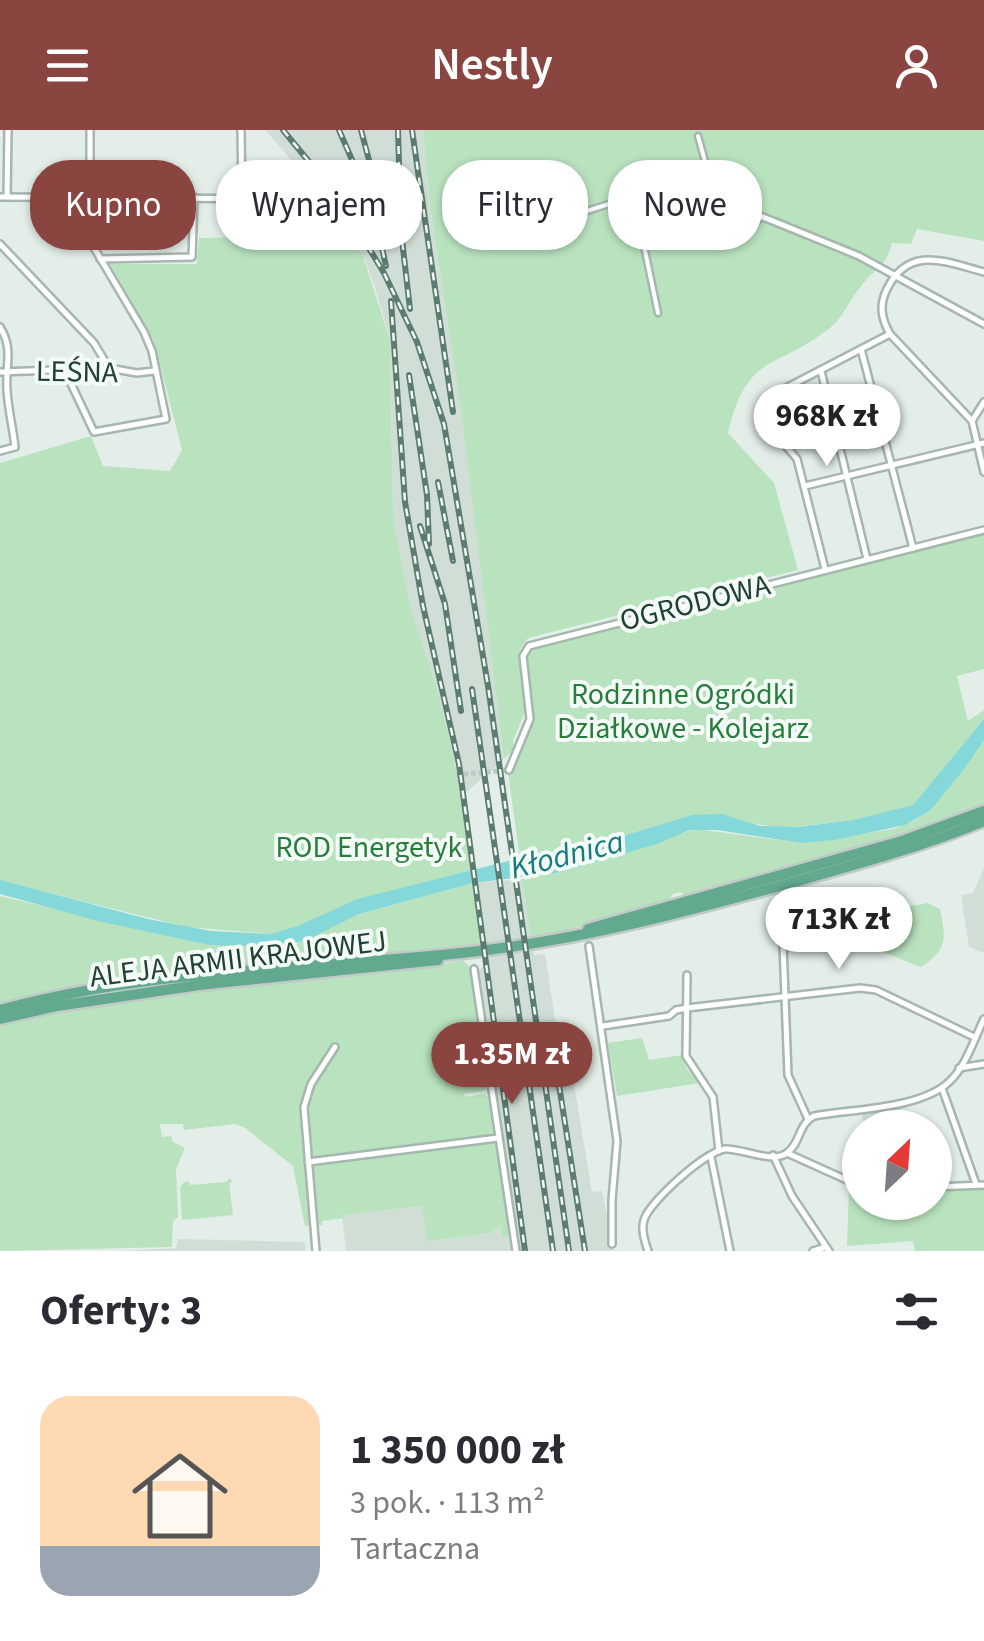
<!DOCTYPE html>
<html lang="pl">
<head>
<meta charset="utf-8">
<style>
  :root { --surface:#fff; --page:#f7f7f7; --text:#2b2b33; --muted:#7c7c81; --accent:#8a4540 }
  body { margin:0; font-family:"Source Sans 3",sans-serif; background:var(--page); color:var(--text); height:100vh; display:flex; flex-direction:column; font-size:38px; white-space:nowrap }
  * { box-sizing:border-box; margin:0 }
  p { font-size:32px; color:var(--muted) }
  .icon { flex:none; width:55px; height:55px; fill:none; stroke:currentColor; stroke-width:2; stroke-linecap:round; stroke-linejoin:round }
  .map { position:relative; height:1121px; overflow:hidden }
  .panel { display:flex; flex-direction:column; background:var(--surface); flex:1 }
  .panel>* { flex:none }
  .top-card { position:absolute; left:30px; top:30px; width:925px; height:90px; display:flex; gap:20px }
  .needle { width:65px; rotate:25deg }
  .tools { position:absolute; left:842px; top:980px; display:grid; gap:20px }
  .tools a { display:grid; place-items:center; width:110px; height:110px; border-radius:50%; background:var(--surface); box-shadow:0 2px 8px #0004; font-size:50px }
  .price { position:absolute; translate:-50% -85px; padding:0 22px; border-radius:35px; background:#fff; color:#222; font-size:32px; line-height:65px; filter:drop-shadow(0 2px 5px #0008) }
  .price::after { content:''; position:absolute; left:50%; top:60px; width:30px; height:22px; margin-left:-15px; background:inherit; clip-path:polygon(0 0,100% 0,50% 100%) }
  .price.current { background:var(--accent); color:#fff }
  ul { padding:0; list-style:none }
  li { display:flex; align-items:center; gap:30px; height:250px; padding:0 40px }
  li span { display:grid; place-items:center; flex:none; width:280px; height:200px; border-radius:30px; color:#555 }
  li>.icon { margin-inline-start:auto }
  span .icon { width:120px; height:120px; fill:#fffc; stroke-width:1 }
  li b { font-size:42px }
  h2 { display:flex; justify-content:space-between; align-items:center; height:120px; padding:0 40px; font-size:42px }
  .chip { padding:0 35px; border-radius:40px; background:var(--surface); box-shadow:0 2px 8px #0004; font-size:35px; line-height:90px }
  .chip.current { background:var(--accent); color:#fff }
  header { display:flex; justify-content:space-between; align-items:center; height:130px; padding:0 40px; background:var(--accent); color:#fff; font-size:45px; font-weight:600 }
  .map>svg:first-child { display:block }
  .built { fill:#d1ded6 }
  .green { fill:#b9e2bf }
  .water { fill:#85d8d9 }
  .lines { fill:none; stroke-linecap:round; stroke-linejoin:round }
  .minor-tunnel { stroke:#bcccc4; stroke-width:5; stroke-dasharray:5 2.5; stroke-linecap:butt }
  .pedestrian-casing { stroke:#a5b7ae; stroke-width:9 }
  .minor-casing { stroke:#a5b7ae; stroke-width:10 }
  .primary-casing { stroke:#c1cac6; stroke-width:15 }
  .pedestrian { stroke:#fff; stroke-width:4 }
  .minor { stroke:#fff; stroke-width:5 }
  .primary { stroke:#62a98d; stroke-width:10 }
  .rail-casing { stroke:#5b7d6f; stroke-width:6 }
  .rail { stroke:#f4faf6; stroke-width:2.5; stroke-dasharray:8; stroke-linecap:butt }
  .labels { text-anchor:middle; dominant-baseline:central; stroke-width:8; stroke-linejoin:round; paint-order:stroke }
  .street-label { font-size:30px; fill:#204234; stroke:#f4faf6 }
  .park-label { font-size:30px; fill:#257e3c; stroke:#f4faf6 }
  .water-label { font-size:32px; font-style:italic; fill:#137c7f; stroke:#f4faf6 }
</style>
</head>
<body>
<header><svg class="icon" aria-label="menu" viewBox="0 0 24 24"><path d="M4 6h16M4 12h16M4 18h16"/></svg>Nestly<svg class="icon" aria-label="person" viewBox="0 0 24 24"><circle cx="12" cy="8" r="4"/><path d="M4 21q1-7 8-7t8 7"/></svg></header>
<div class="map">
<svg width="984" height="1121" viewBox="0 0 984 1121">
  <rect width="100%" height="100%" fill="#e3eee8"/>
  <g class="built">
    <path d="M 265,0 L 423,0 L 430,75 L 461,281 L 504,629 L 460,668 L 436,555 L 411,480 L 393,389 L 390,210 L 374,154 L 362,123 L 333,77 Z"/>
    <path d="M 984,738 L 984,823 L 969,817 L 961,765 L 973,763 Z"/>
    <path d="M 522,749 L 534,825 L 545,824 L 556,895 L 572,942 L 592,1062 L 602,1061 L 614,1121 L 519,1121 L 478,841 L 484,835 L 473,753 Z"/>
    <path d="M 899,977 L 901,997 L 865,997 L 861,983 Z"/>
    <path d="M 423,1076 L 427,1111 L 490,1103 L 501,1096 L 503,1106 L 508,1106 L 511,1121 L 346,1121 L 342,1085 Z"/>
    <path d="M 178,1109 L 305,1112 L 305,1121 L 122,1121 L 176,1118 Z"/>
  </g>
  <g class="green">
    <path d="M 423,0 L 984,0 L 984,111 L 917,99 L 911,114 L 892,113 C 885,138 877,136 862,155 C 850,168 844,187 830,198 C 775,241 747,222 728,303 L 774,353 L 798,440 L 528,508 L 520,519 L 519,528 L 525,581 L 513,611 L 514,619 L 504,629 L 461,281 L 430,75 Z"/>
    <path d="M 323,68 L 362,123 L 390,210 L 393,389 L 411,480 L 436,555 L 451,617 L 467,702 L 471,740 L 397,762 L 292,802 L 271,804 L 187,797 L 0,751 L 0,333 L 91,306 L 103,336 L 170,341 L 182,320 L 154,211 L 110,134 L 197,134 L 199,108 L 255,107 L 253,72 L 316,75 Z"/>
    <path d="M 984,399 L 984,539 L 957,546 L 968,591 L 984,580 L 984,589 L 913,675 L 901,680 L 853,690 L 784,698 L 692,685 L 586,717 L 520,728 L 507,636 L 512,634 L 533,585 L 523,521 L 531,511 Z"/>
    <path d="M 984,610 L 984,676 L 884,712 L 688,768 L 680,762 L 673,764 L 667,773 L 531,810 L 522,749 L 556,743 L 696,699 L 801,713 L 893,699 L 912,692 L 930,681 Z"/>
    <path d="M 473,753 L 483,817 L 472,815 L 248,837 L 0,877 L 0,766 L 209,815 L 296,814 L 359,784 Z"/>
    <path d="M 927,773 L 940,779 C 946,809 948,819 921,837 L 860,813 L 851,779 C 878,777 902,779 927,773 Z"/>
    <path d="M 463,830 L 470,837 L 488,957 L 483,961 L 464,964 L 465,967 L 484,964 L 489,967 L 509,1105 L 503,1107 L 500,1096 L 490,1103 L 427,1111 L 422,1076 L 343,1085 L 343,1088 L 322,1091 L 322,1095 L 305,1096 L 293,1036 L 244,997 L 235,994 L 184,1000 L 183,994 L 160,994 L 162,1007 L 171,1006 L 173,1012 L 185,1018 L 176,1039 L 178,1087 L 173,1091 L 172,1117 L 0,1121 L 0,894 C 86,872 177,861 265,852 C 331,845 397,844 463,830 Z"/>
    <path d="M 642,908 L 649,930 L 682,925 L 686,938 L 700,953 L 617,966 L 608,913 Z"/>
    <path d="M 230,1048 L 233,1053 L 229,1053 L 233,1085 L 182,1090 L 180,1058 L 183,1053 L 189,1051 L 190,1055 L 226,1052 Z"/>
    <path d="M 849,1056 L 860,1060 L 860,1072 L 935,1072 L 935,1061 L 984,1059 L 984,1121 L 915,1121 L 913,1111 L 847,1116 Z"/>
  </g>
  <path class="water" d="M 984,589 L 984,610 L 964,639 L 930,681 L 905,695 L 834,710 L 801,713 L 717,700 L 690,700 L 654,715 L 556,743 L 473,753 L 359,784 L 309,809 L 282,817 L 209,815 L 98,791 L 0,764 L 0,750 L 148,789 L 211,801 L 271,804 L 298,796 L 357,769 L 520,728 L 586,717 L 692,685 L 722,684 L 760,696 L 797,697 L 853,690 L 913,675 Z"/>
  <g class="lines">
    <path class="minor-tunnel" d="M 456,645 L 509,640"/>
    <g class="pedestrian-casing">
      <g id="pedestrian">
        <path d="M 698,6 L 713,60 L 712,68"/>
        <path d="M 666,67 L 666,92"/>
        <path d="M 634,68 L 658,183"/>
        <path d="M 668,82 L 717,80"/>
        <path d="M 638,95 L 718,91"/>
        <path d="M 488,112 L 625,69 L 699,67 L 721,71"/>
      </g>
    </g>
    <g class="minor-casing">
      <g id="minor">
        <path d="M 90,0 L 90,66"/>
        <path d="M 241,0 L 242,67"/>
        <path d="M 0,67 L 314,69"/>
        <path d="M 7,67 L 8,0"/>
        <path d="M 64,67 L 144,202 L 152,221 L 166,289 L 94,302 L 65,241"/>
        <path d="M 760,86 L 754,95 L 728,103 L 717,88 L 721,71 L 773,91 L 859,126 L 984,194"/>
        <path d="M 0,114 L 94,213 L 109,238"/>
        <path d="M 100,129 L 192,127 L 194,67"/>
        <path d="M 984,142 C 946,132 909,114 887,159 C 879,175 881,188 890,204 L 972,291 L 984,342"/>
        <path d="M 0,197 C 14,219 5,236 7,260 C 8,279 13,298 15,317 L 0,321"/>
        <path d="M 861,219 L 913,418"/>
        <path d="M 821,241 L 867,429"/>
        <path d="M 0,242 L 109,238 L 137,243 L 154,241"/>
        <path d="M 972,291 L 984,272"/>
        <path d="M 805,356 L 984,313"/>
        <path d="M 825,439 L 797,329 L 768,295 L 765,278 L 780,261 L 890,204"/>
        <path d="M 509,640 L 530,589 L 523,526 L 529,516 L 984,400"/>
        <path d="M 782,788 L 788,945 L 808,989"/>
        <path d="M 589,816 L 617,1011 L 612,1070 L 612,1114"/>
        <path d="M 474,839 L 516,1121"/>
        <path d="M 687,845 L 686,926 L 713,967 L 719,1021"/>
        <path d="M 603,896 L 669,886 L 676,880 L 687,878 L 860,858 L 876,860 L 974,907"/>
        <path d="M 959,938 L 984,934"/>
        <path d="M 942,958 L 976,1054"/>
        <path d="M 787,1023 L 860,1056"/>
        <path d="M 773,1025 L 792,1066 L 829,1121"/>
        <path d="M 711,1027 L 730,1121"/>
        <path d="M 308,1032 L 498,1008"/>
        <path d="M 935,1057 L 984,1055"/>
        <path d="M 316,1121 L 304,977 L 311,954 L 335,917"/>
        <path d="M 648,1121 C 645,1111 641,1101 644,1090 C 649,1072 706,1021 725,1019 C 742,1018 772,1034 787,1023 C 801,1013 798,994 814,986 C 852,979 922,979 950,951 C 966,936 974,909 984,889"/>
        <path d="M 813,1121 L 826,1117"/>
      </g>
    </g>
    <g class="primary-casing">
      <g id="primary">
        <path d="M 588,799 L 902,711 L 984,681"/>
        <path d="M 0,880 C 159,836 325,840 487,820 C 591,807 689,781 790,753 C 855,735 921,717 984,691"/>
        <path d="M 0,889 L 57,876 L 199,855 L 438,830"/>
      </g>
    </g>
    <use href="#pedestrian" class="pedestrian"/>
    <use href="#minor" class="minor"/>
    <use href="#primary" class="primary"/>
    <g class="rail-casing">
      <g id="rail">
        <path d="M 283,0 L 338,67 L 384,143 L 417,212 L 444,294 L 488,556 L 569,1121"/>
        <path d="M 339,0 L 373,78 L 386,136"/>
        <path d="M 361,0 L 378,64"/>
        <path d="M 398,0 L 401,101 L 410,179"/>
        <path d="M 412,0 L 453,282"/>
        <path d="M 391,171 L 405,372 L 423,476 L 459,634 L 525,1121"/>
        <path d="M 409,245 L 427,365 L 429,414"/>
        <path d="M 438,352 L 453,431"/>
        <path d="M 420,396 L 445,474 L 461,581"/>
        <path d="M 472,559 L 553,1121"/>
        <path d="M 559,955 L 585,1121"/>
      </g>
    </g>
    <use href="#rail" class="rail"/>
  </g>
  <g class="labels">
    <g class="street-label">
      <text transform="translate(77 242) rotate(1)">LEŚNA</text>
      <text transform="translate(695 473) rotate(-14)">OGRODOWA</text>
      <text transform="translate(238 829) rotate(-7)">ALEJA ARMII KRAJOWEJ</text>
    </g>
    <g class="park-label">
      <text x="683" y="564">Rodzinne Ogródki<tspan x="683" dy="34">Działkowe - Kolejarz</tspan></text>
      <text x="369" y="717">ROD Energetyk</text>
    </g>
    <g class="water-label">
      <text transform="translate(567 725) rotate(-14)">Kłodnica</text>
    </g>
  </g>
</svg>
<div class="tools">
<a><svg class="needle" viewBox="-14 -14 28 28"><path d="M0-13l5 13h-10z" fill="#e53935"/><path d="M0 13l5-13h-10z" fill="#7c7c81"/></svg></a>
</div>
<b class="price" style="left:827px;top:339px">968K zł</b>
<b class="price" style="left:839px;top:842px">713K zł</b>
<b class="price current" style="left:512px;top:977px">1.35M zł</b>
<div class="top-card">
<a class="chip current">Kupno</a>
<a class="chip">Wynajem</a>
<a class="chip">Filtry</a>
<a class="chip">Nowe</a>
</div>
</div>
<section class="panel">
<h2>Oferty: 3<svg class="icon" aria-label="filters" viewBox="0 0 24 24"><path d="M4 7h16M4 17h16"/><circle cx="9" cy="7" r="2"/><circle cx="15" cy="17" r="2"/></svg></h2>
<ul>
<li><span style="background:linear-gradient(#ffd9b3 75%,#9aa5b1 0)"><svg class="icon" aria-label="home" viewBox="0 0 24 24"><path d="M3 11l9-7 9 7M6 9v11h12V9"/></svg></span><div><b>1 350 000 zł</b><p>3 pok. · 113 m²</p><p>Tartaczna</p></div></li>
</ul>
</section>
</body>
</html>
